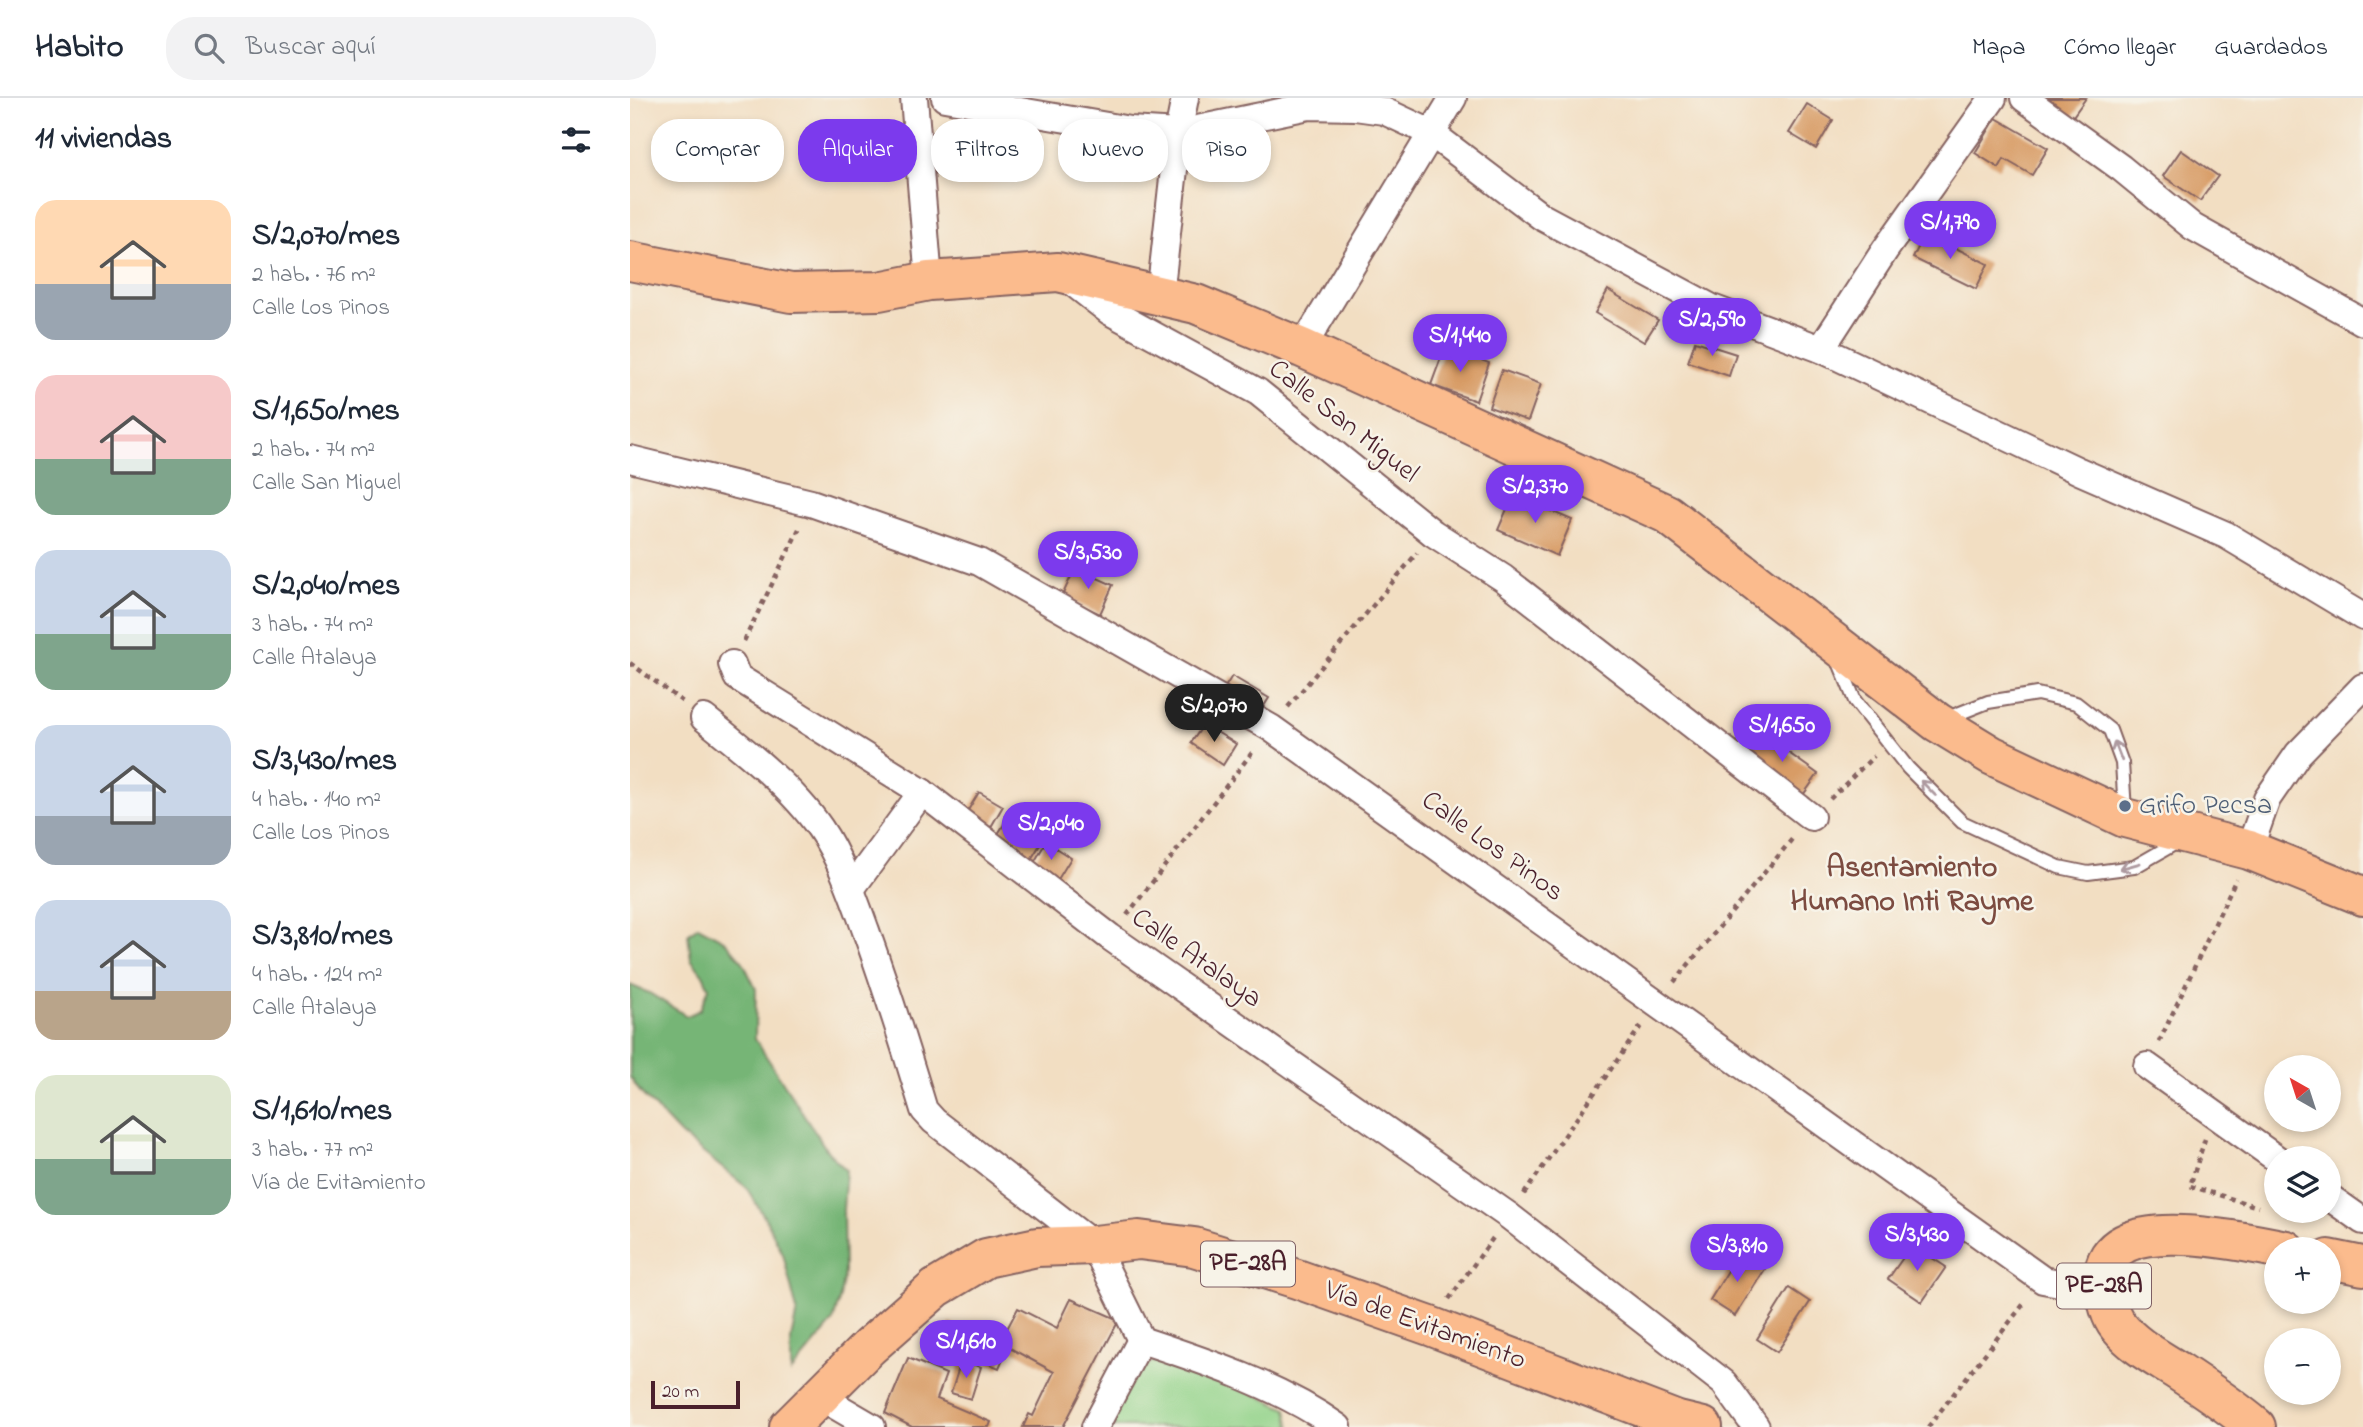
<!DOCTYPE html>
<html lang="es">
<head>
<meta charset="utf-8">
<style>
  :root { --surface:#fff; --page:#f2f2f3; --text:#1f2937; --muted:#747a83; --line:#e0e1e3; --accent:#7c3aed }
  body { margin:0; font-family:"Indie Flower",sans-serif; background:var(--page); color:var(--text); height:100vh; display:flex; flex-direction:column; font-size:26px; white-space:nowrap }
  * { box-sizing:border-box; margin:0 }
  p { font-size:23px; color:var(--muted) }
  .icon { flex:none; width:38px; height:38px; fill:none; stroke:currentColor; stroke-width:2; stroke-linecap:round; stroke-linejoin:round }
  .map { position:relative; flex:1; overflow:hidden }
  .side { display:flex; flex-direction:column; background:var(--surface); width:630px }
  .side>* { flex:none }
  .top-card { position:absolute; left:21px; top:21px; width:665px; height:63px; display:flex; gap:14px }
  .needle { width:46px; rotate:321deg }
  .fabs { position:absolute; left:1634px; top:957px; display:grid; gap:14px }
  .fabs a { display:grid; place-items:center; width:77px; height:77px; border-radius:50%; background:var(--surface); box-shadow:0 4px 10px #0003; font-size:35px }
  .scale { position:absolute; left:21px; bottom:18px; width:89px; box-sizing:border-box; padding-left:7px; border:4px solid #4a1f2b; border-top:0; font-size:19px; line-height:24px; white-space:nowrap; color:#4a1f2b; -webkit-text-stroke:5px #f7f3e8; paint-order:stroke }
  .price { position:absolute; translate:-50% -60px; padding:0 16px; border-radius:24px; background:var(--accent); color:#fff; font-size:23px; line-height:46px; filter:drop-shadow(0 2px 4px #0008) }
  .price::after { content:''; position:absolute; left:50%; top:42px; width:21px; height:16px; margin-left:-10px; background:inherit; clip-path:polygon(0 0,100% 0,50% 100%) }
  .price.on { background:#222; color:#fff }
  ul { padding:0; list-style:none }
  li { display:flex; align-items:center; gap:21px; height:175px; padding:0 35px }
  li span { display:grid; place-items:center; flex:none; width:196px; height:140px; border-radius:21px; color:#555 }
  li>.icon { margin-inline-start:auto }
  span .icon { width:84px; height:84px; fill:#fffc; stroke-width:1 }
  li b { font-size:30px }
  h2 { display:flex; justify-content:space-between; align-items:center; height:84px; padding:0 35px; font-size:30px }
  .pill { padding:0 24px; border-radius:28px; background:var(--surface); box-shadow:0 4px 10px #0003; font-size:24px; line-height:63px }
  .pill.on { background:var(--accent); color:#fff }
  header { display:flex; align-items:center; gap:42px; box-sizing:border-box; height:98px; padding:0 35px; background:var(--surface); border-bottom:2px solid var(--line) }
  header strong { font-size:33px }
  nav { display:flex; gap:38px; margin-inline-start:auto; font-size:24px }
  .search { width:490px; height:63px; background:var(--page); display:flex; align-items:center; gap:18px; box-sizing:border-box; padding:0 24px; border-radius:28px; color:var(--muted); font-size:26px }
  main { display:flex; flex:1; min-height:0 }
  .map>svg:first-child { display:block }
  .green { fill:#93d38a; stroke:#6e795a; stroke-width:2 }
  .forest { fill:#76b576; stroke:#606a50; stroke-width:2 }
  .building { fill:#d89c66 }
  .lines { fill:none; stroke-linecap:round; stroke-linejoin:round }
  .lane-casing { stroke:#856260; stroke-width:16 }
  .street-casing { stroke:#856260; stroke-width:30 }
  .highway-casing { stroke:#856260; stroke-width:42 }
  .path { stroke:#856260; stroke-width:4.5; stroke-dasharray:5 5; stroke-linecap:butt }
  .lane { stroke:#fff; stroke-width:12 }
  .street { stroke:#fff; stroke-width:26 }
  .highway { stroke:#fbbb8d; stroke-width:38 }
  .oneway { stroke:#ae9aa0 }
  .service-dot { fill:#5c6f8a; stroke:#f7f3e8; stroke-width:2.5 }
  .labels { text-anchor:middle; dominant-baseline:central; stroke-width:5; stroke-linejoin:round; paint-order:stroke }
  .shield { fill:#f7f3e8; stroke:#7e5f64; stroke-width:2 }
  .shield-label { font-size:26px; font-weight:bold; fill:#4a1f2b }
  .street-label { font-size:28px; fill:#4a1f2b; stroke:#f7f3e8 }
  .service-label { font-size:28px; fill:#4e5e75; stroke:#f7f3e8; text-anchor:start }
  .neighbourhood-label { font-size:30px; font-weight:bold; fill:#7c4b40; stroke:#f7f3e8 }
</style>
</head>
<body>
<header>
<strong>Habito</strong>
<div class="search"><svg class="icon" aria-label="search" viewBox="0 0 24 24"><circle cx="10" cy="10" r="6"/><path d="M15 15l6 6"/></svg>Buscar aquí</div>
<nav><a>Mapa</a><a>Cómo llegar</a><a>Guardados</a></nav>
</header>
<main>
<section class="side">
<h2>11 viviendas<svg class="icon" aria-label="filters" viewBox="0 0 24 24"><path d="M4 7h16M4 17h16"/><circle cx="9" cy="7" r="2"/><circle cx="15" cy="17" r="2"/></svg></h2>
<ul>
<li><span style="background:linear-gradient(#ffd9b3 60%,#9aa5b1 0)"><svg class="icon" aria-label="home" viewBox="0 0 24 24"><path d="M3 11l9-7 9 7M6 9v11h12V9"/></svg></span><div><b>S/2,070/mes</b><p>2 hab. · 76 m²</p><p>Calle Los Pinos</p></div></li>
<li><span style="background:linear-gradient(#f6c9c9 60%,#7fa58c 0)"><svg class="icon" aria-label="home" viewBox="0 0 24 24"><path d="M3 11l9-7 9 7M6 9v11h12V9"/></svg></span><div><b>S/1,650/mes</b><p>2 hab. · 74 m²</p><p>Calle San Miguel</p></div></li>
<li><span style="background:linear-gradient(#c9d6e8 60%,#7fa58c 0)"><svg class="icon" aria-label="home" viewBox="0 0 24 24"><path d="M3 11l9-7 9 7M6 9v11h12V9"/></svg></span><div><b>S/2,040/mes</b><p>3 hab. · 74 m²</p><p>Calle Atalaya</p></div></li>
<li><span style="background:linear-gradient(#c9d6e8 65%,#9aa5b1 0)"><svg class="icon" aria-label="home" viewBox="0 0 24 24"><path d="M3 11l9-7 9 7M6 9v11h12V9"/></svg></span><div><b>S/3,430/mes</b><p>4 hab. · 140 m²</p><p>Calle Los Pinos</p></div></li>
<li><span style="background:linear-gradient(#c9d6e8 65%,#b9a48a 0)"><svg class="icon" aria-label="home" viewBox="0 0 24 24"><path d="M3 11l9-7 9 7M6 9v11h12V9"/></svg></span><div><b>S/3,810/mes</b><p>4 hab. · 124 m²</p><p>Calle Atalaya</p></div></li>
<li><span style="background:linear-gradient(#dfe7d0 60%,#7fa58c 0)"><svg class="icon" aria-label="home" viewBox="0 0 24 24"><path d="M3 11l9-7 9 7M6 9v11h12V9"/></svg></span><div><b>S/1,610/mes</b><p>3 hab. · 77 m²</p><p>Vía de Evitamiento</p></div></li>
</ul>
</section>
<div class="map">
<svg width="1733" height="1329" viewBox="0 0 1733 1329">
  <rect width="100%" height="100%" fill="#f7f3e8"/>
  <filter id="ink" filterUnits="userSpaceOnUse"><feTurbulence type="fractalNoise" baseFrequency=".0143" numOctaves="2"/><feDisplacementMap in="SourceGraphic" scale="14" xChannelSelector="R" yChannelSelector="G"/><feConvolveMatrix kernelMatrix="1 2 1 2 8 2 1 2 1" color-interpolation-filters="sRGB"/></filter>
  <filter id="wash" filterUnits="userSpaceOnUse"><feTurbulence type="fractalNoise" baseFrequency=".00686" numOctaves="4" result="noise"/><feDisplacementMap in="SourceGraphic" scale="28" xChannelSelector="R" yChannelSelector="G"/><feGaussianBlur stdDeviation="1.57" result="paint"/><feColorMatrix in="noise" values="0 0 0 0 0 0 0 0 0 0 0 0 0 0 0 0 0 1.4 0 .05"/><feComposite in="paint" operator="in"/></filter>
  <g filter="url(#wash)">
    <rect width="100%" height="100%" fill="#f2dec2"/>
    <path class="green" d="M 550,1262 L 657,1311 L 661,1329 L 476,1329 L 507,1274 L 522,1264 Z"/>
    <path class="forest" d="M 68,828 L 94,842 L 113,864 L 126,891 L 125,941 L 198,1054 L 216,1072 L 213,1112 L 214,1174 L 210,1199 L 203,1224 L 161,1274 L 161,1241 L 167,1213 L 153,1156 L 135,1120 L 116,1089 L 51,1037 L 11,995 L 0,979 L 0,887 L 19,895 L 57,918 L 70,912 L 79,890 L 73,877 L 61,861 L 58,836 Z"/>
    <g id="blocks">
      <g class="building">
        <path d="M 1412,0 L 1456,0 L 1441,21 Z"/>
        <path d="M 1177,6 L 1203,22 L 1186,51 L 1159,35 Z"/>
        <path d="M 1366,20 L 1418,50 L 1402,77 L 1374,61 L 1369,70 L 1345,55 Z"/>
        <path d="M 1551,52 L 1588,78 L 1570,103 L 1533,78 Z"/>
        <path d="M 1295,135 L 1358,166 L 1346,191 L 1283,160 Z"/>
        <path d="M 978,192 L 1028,222 L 1014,244 L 965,215 Z"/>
        <path d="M 1065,243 L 1106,256 L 1099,278 L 1058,264 Z"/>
        <path d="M 815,249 L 859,265 L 846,303 L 801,287 Z"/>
        <path d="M 872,272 L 911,286 L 898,323 L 859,309 Z"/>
        <path d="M 883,397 L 942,422 L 927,458 L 868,432 Z"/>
        <path d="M 445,470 L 483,487 L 470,516 L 432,498 Z"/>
        <path d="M 602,578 L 639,600 L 629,616 L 592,594 Z"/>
        <path d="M 574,626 L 606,646 L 593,667 L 561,645 Z"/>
        <path d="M 1131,635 L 1188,676 L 1173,697 L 1116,657 Z"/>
        <path d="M 349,694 L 373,708 L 358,734 L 334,719 Z"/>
        <path d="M 378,720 L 413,742 L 398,766 L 363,744 Z"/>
        <path d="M 416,744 L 441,760 L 427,783 L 402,768 Z"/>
        <path d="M 1282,1147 L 1316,1169 L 1292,1204 L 1258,1181 Z"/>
        <path d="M 1109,1155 L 1135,1171 L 1105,1218 L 1080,1202 Z"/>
        <path d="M 1159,1190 L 1180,1204 L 1147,1254 L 1127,1241 Z"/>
        <path d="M 441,1201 L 489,1222 L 433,1329 L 393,1329 L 399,1316 L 403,1318 L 424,1274 L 378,1249 L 369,1270 L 311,1246 L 320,1225 L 369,1246 L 388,1210 L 427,1230 Z"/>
        <path d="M 278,1260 L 316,1276 L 307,1301 L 361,1324 L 359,1329 L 282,1329 L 255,1315 Z"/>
        <path d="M 331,1263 L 351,1269 L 341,1301 L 321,1295 Z"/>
      </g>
    </g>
  </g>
  <g filter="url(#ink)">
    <use href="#blocks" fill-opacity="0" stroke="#856260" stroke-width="2"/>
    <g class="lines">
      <g class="lane-casing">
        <g id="lane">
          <path d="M 1208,562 L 1225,603 L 1278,670 L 1332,724 L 1429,769 L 1458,775 L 1504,769 L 1551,742"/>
          <path d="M 1315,621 L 1358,604 L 1407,596 L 1446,605 L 1480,632 L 1492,665 L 1495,713"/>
        </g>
      </g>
      <g class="street-casing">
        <g id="street">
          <path d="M 284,0 L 299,183"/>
          <path d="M 315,0 L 500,32 L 548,35 L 679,8 L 725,9 L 754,13 L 801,35 L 912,119 L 1082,210 L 1191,251 L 1449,373 L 1596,437 L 1733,519"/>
          <path d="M 1394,0 L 1491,70 L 1563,129 L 1733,224"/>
          <path d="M 438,181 L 479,213 L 628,294 L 803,435 L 873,480 L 1181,719"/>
          <path d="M 530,198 L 548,35 L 555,0"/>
          <path d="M 672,250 L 823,0"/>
          <path d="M 1191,251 L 1255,152 L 1363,0"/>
          <path d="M 0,361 L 181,405 L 349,464 L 641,630 L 1413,1182 L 1475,1193"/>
          <path d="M 102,566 L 107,579 L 292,694 L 480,839 L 879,1118 L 1094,1285 L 1126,1329"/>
          <path d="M 74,620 C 113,651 162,689 190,730 C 210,759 224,800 236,833 C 257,892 276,952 294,1012 L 304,1023 L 464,1147 L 511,1242"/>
          <path d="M 1619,752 L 1637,701 L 1668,656 L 1733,589"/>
          <path d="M 221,791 L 292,694"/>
          <path d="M 1517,968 L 1647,1061"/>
          <path d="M 1699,1099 L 1733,1123"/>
          <path d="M 189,1298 L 242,1329"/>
          <path d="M 465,1329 L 511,1242 C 578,1264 650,1288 708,1329"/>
        </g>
      </g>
      <g class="highway-casing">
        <g id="highway">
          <path d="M 0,163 L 161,195 L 249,193 L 299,183 L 428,174 L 566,206 L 672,250 L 1037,416 L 1307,624 L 1361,657 L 1495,720 L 1619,752 L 1733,798"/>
          <path d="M 1699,1161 L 1733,1168"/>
          <path d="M 159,1329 L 239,1249 L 306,1190 L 356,1160 L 407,1149 L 464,1147 L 509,1142 L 564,1149 L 667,1181 L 800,1228 L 1048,1323 L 1073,1329"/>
          <path d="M 1626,1329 C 1602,1309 1574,1290 1548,1273 C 1526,1259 1505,1249 1488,1228 C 1478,1216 1475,1194 1474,1178 C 1474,1110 1619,1145 1656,1152"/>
        </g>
      </g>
      <g class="path">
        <path d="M 114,543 L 169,431"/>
        <path d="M 0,565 L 53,604"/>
        <path d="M 658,609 L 787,455"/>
        <path d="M 1200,701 L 1244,658"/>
        <path d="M 497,817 L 624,652"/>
        <path d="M 1044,884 L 1163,740"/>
        <path d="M 1529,944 L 1606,781"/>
        <path d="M 1575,1041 L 1560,1088 L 1628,1109"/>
        <path d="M 894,1096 L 1011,928"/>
        <path d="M 819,1201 L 863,1140"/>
        <path d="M 1298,1329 L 1396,1203"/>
      </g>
      <use href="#lane" class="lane"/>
      <use href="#street" class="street"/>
      <use href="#highway" class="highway"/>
    </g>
    <defs><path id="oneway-shaft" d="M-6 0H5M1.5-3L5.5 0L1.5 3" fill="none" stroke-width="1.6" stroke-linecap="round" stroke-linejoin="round" transform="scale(1.75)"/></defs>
    <g class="oneway">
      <use href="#oneway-shaft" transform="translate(1488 653) rotate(-111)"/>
      <use href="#oneway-shaft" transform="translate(1298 690) rotate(-135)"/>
      <use href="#oneway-shaft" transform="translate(1500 768) rotate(164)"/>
    </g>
  </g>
  <circle class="service-dot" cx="1495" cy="708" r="7"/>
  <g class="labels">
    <g class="shield">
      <rect x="571" y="1143.5" width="94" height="45" rx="5"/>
      <rect x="1427" y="1165.5" width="94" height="45" rx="5"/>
    </g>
    <g class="shield-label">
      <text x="618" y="1166">PE-28A</text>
      <text x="1474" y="1188">PE-28A</text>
    </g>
    <g class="street-label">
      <text transform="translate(713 324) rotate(38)">Calle San Miguel</text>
      <text transform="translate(862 749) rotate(36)">Calle Los Pinos</text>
      <text transform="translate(566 861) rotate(35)">Calle Atalaya</text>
      <text transform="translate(795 1228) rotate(20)">Vía de Evitamiento</text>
    </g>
    <g class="service-label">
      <text x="1509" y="708">Grifo Pecsa</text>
    </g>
    <g class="neighbourhood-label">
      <text x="1282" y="771">Asentamiento<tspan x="1282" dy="34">Humano Inti Rayme</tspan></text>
    </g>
  </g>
</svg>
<div class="fabs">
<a><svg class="needle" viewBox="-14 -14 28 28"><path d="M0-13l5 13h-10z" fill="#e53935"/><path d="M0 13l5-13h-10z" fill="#747a83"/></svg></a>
<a><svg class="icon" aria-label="layers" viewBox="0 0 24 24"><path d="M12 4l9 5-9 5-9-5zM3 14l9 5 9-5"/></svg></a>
<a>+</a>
<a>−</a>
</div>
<div class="scale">20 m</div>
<b class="price" style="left:1320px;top:163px">S/1,790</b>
<b class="price" style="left:1082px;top:260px">S/2,590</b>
<b class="price" style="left:830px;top:276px">S/1,440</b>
<b class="price" style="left:905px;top:427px">S/2,370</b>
<b class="price" style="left:458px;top:493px">S/3,530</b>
<b class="price on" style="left:584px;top:646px">S/2,070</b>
<b class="price" style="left:1152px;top:666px">S/1,650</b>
<b class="price" style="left:421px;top:764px">S/2,040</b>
<b class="price" style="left:1287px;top:1175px">S/3,430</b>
<b class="price" style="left:1107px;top:1186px">S/3,810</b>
<b class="price" style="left:336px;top:1282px">S/1,610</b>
<div class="top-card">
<a class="pill">Comprar</a>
<a class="pill on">Alquilar</a>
<a class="pill">Filtros</a>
<a class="pill">Nuevo</a>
<a class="pill">Piso</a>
</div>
</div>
</main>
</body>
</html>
